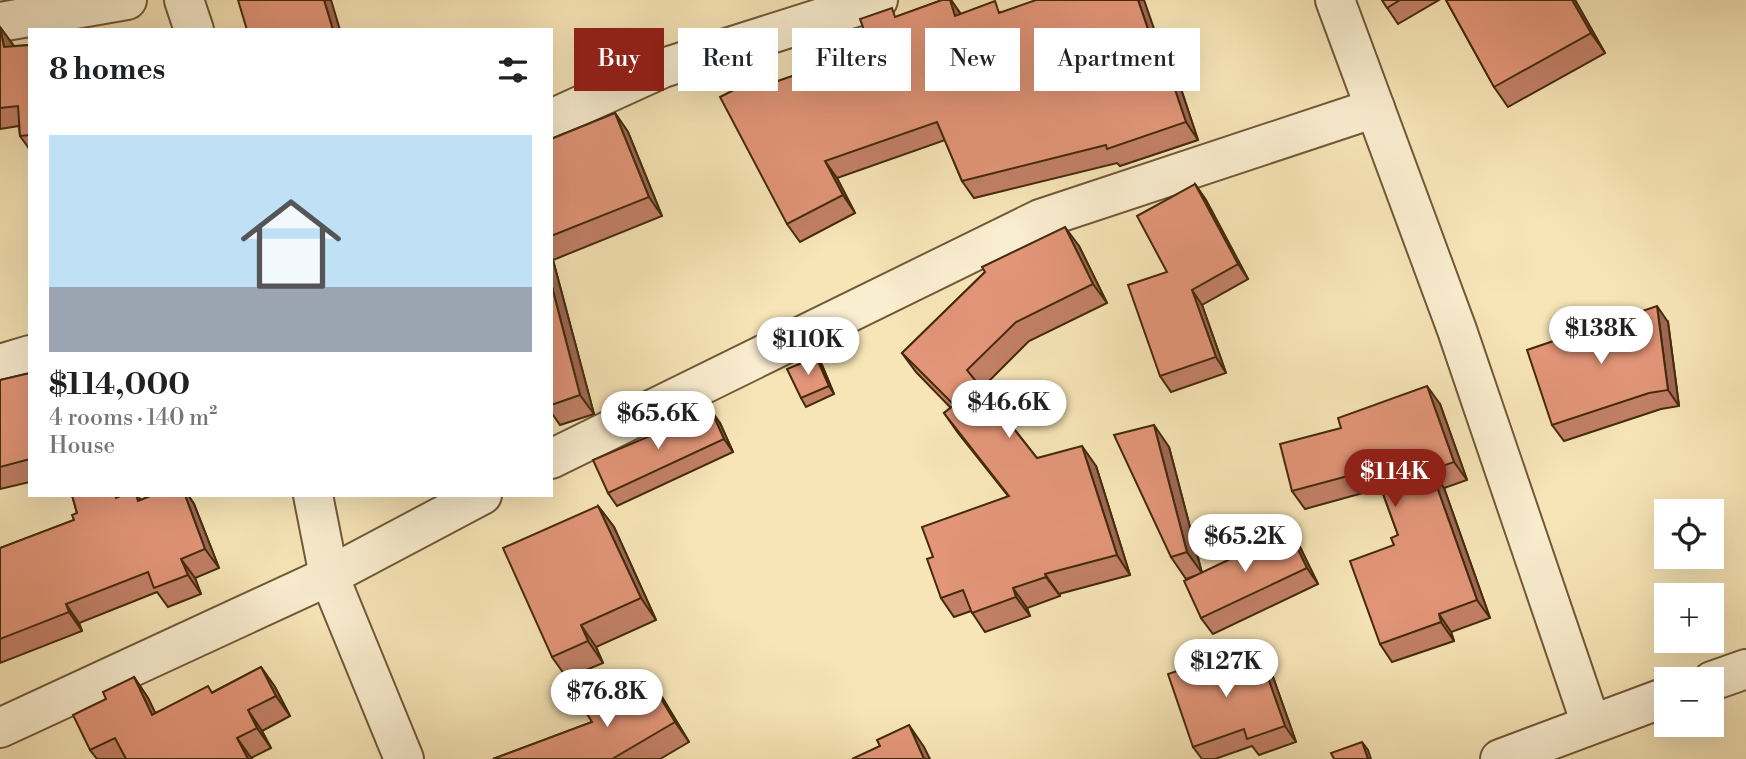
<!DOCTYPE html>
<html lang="en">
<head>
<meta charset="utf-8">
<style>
  :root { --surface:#fff; --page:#f6f6f6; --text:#202124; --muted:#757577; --accent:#8f2418 }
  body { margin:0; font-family:"Libre Bodoni",serif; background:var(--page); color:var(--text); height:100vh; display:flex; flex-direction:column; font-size:26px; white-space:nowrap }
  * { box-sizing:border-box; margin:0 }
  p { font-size:23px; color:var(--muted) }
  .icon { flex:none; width:38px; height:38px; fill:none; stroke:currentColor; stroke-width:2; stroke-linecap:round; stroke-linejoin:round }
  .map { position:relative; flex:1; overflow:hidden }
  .drawer { position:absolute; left:28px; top:28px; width:525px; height:469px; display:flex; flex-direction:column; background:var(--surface); border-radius:0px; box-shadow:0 7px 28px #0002 }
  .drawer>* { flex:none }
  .guide { position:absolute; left:574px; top:28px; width:665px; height:63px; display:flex; gap:14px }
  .controls { position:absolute; left:1654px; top:499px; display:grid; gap:14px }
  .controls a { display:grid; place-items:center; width:70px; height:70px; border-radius:0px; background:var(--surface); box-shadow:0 7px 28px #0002; font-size:35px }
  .price { position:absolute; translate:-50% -60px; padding:0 16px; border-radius:24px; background:#fff; color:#222; font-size:23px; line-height:46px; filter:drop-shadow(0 2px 4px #0008) }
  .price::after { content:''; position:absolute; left:50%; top:42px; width:21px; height:16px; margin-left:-10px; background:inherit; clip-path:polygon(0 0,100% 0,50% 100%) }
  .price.active { background:var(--accent); color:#fff }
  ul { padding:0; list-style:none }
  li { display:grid; align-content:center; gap:14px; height:371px; padding:0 21px }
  li span { display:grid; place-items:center; height:217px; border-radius:0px; color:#555 }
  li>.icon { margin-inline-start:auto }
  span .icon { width:126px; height:126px; fill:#fffc; stroke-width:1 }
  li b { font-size:30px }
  h2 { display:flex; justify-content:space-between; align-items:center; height:84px; padding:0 21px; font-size:30px }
  .tag { padding:0 24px; border-radius:0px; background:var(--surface); box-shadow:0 7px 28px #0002; font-size:24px; line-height:63px }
  .tag.active { background:var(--accent); color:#fff }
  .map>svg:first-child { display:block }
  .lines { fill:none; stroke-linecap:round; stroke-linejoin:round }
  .minor-casing { stroke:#715937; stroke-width:42 }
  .minor { stroke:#faeed0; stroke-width:38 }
  .wall { fill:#c28067; stroke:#442a0c; stroke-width:2 }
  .shaded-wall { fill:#9e6854; stroke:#442a0c; stroke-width:2 }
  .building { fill:#e29578; stroke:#442a0c; stroke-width:2 }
</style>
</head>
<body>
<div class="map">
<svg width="1746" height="759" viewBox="0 0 1746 759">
  <rect width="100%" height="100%" fill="#f7e5b7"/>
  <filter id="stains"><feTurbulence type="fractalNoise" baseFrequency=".00286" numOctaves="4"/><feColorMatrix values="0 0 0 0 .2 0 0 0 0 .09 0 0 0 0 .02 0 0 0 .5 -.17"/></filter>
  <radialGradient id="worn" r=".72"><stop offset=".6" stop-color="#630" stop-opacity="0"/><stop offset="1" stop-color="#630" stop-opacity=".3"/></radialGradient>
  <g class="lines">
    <g class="minor-casing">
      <g id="minor">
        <path d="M 184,0 L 194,30"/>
        <path d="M 1335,0 L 1457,330 L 1591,724"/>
        <path d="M 0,22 L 127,0"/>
        <path d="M 551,119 L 663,68 L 878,0"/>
        <path d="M 0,364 L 30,355"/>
        <path d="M 551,459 L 1040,219 L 1375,108"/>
        <path d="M 313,495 L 329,576 L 404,759"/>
        <path d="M 1712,681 L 1746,669"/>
        <path d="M 0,728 L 329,576 L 482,495"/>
        <path d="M 1500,759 L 1666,697"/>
      </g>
    </g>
    <use href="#minor" class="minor"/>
  </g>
  <g class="wall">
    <path d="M 942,0 L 951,0 L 961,14 L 1002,12 L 1167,66 L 1179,83 L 1198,140 L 1120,166 L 1117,163 L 974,198 L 962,181 L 945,140 L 837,178 L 855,213 L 800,242 L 787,224 L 773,83 L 871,49 L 898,16 Z"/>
    <path d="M 1382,0 L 1439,0 L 1398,24 Z"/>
    <path d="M 1446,0 L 1575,0 L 1605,53 L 1508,107 L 1494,87 Z"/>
    <path d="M 0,27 L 14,46 L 30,45 L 30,150 L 20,136 L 19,126 L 0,129 Z"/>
    <path d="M 615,113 L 628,132 L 662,216 L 553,260 L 594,414 L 560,425 L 551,412 L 551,139 Z"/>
    <path d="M 1195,184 L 1206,200 L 1248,279 L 1202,305 L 1226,373 L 1171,392 L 1160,376 L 1167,272 Z"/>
    <path d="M 1079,246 L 1107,303 L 1029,341 L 982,388 L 1037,458 L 1096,466 L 1130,575 L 1059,594 L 1060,596 L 1027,608 L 1030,616 L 985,632 L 971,611 L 954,617 L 941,598 L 933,557 L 1008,496 L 958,433 L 944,413 L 951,408 L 916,372 L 902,353 L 985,272 Z"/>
    <path d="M 1668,322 L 1679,406 L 1661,409 L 1564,441 L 1552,425 Z"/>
    <path d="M 816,357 L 822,365 L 834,394 L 806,407 L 801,398 Z"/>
    <path d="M 30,373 L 30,482 L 0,489 L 0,380 Z"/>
    <path d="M 1440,404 L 1467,480 L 1444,488 L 1490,618 L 1451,632 L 1454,641 L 1392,662 L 1380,644 L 1394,545 L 1398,535 L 1381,488 L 1305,509 L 1292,491 Z"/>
    <path d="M 720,423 L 733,452 L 617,506 L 608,493 Z"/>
    <path d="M 1169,447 L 1202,573 L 1300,547 L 1318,584 L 1213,634 L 1201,618 L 1194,576 L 1186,579 L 1171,557 Z"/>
    <path d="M 72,495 L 137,495 L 141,500 L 153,495 L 188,495 L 194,504 L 219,568 L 195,578 L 201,594 L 168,607 L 157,592 L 79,623 L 82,631 L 0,663 L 0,548 L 74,520 L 77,513 Z"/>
    <path d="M 598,506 L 614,527 L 656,620 L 596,647 L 603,663 L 567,678 L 552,657 Z"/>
    <path d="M 1246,666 L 1273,677 L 1296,742 L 1259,755 L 1252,746 L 1215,759 L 1202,759 L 1193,747 Z"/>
    <path d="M 261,667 L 275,687 L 290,716 L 262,731 L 271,748 L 251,758 L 252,759 L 97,759 L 90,750 L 106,699 L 134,677 L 148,698 L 155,713 L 213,692 Z"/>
    <path d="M 648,677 L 662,697 L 689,742 L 660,759 L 493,759 L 592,722 Z"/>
  </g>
  <g class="shaded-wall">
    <path d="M 324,0 L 331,0 L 340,30 L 333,30 Z"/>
    <path d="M 950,0 L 951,0 L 961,15 L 955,16 Z"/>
    <path d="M 1138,0 L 1144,0 L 1167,66 L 1179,83 L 1198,140 L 1186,122 L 1161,67 Z"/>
    <path d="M 1572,0 L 1575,0 L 1605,53 L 1591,33 Z"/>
    <path d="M 0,27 L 13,45 L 17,66 L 4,47 Z"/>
    <path d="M 615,113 L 628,132 L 662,216 L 649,197 Z"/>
    <path d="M 825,161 L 837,178 L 855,213 L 843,195 Z"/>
    <path d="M 1195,184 L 1206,200 L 1248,279 L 1238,264 Z"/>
    <path d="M 1065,227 L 1079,246 L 1107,303 L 1093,284 Z"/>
    <path d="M 551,256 L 553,260 L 594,414 L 580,395 L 551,283 Z"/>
    <path d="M 1192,290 L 1202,305 L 1226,373 L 1216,357 Z"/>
    <path d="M 1657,306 L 1668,322 L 1679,406 L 1668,390 Z"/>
    <path d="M 816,357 L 822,365 L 834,394 L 829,386 Z"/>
    <path d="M 1427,386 L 1440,404 L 1467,480 L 1454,462 Z"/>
    <path d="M 711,410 L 720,423 L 733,452 L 724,439 Z"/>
    <path d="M 1154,425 L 1169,447 L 1202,573 L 1187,552 Z"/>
    <path d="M 1082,446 L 1096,466 L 1130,575 L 1117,555 Z"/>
    <path d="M 1431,470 L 1444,488 L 1490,618 L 1477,600 Z"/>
    <path d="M 185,495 L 188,495 L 194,504 L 219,568 L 205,549 Z"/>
    <path d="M 598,506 L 614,527 L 656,620 L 641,598 Z"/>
    <path d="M 1289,531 L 1300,547 L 1318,584 L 1307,568 Z"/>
    <path d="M 181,559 L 195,578 L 201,594 L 188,575 Z"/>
    <path d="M 1045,574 L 1059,594 L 1060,596 L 1046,577 Z"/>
    <path d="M 1013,588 L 1027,608 L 1030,616 L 1016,597 Z"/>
    <path d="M 66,604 L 79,623 L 82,631 L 69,612 Z"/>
    <path d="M 1439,614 L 1451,632 L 1454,641 L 1441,622 Z"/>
    <path d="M 581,625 L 596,647 L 603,663 L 588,641 Z"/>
    <path d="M 1235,651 L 1246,667 L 1241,668 Z"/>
    <path d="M 1262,661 L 1273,677 L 1296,742 L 1285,726 Z"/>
    <path d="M 261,667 L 275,687 L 290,716 L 276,696 Z"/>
    <path d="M 134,677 L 148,698 L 166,735 L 152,715 Z"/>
    <path d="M 648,677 L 662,697 L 689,742 L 675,722 Z"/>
    <path d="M 248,710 L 262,731 L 271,748 L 257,728 Z"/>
    <path d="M 909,725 L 924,747 L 930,759 L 924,759 Z"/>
    <path d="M 237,738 L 252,759 L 248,759 Z"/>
    <path d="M 1362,742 L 1368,750 L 1371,759 L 1368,759 Z"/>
  </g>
  <g class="building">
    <path d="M 238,0 L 324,0 L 333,30 L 247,30 Z"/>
    <path d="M 942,0 L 950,0 L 955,16 L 995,1 L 999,13 L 1036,0 L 1138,0 L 1161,67 L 1167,66 L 1186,122 L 1107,149 L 1106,145 L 962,181 L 937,122 L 825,161 L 843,195 L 787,224 L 720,97 L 767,73 L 772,83 L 871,49 L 860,19 L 892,8 L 895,17 Z"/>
    <path d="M 1382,0 L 1400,0 L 1387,8 Z"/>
    <path d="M 1446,0 L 1572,0 L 1591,33 L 1494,87 Z"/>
    <path d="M 0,27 L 4,47 L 30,45 L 30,135 L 20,136 L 18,106 L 0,108 Z"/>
    <path d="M 615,113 L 649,197 L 551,236 L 551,139 Z"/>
    <path d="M 1195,184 L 1238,264 L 1192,290 L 1216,357 L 1160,376 L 1128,285 L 1167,272 L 1137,216 Z"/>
    <path d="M 1065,227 L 1093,284 L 1016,322 L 967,370 L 1037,458 L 1082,446 L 1117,555 L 1045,574 L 1046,577 L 1013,588 L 1016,597 L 972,613 L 963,590 L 941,598 L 927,559 L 933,557 L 922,527 L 1009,496 L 944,413 L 954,405 L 902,353 L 985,272 L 982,267 Z"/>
    <path d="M 551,283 L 580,395 L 551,405 Z"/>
    <path d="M 1657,306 L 1668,390 L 1649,393 L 1552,425 L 1527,350 Z"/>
    <path d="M 816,357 L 829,386 L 801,398 L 787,369 Z"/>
    <path d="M 30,373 L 30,459 L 0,467 L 0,380 Z"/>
    <path d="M 1427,386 L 1454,462 L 1431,470 L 1477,600 L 1439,614 L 1441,622 L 1380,644 L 1350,561 L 1394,545 L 1391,538 L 1398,535 L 1374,469 L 1292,491 L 1280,444 L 1341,428 L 1338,418 Z"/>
    <path d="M 711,410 L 724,439 L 608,493 L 593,460 Z"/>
    <path d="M 1154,425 L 1187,552 L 1171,557 L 1114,435 Z"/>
    <path d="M 72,495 L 115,495 L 116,498 L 123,495 L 136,495 L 138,501 L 153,495 L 185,495 L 205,549 L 181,559 L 188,575 L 154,588 L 148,572 L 66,604 L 69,612 L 0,639 L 0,548 L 74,520 L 72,515 L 77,513 Z"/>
    <path d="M 598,506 L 641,598 L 581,625 L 588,641 L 552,657 L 503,548 Z"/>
    <path d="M 1289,531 L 1307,568 L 1201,618 L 1184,581 Z"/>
    <path d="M 1235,651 L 1241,668 L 1262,661 L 1285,726 L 1247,739 L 1244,729 L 1193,747 L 1168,674 Z"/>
    <path d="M 261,667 L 276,696 L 248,710 L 257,728 L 237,738 L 248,759 L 126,759 L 115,738 L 90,750 L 73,715 L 106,699 L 103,692 L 134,677 L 152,715 L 208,686 L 212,693 Z"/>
    <path d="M 648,677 L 675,722 L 612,759 L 493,759 L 592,722 L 587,714 Z"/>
    <path d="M 909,725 L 924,759 L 852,759 L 880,746 L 877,740 Z"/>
    <path d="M 1362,742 L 1368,759 L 1334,759 L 1331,753 Z"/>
  </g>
  <rect width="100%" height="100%" filter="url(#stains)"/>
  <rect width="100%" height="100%" fill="url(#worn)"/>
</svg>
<div class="controls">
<a><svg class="icon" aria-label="locate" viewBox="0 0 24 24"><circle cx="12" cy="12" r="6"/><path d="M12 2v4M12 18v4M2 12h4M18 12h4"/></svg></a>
<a>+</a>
<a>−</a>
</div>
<b class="price" style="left:1601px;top:366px">$138K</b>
<b class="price" style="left:808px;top:377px">$110K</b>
<b class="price" style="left:1009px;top:440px">$46.6K</b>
<b class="price" style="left:658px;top:451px">$65.6K</b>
<b class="price active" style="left:1395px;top:509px">$114K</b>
<b class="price" style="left:1245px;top:574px">$65.2K</b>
<b class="price" style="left:1226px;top:699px">$127K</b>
<b class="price" style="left:607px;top:729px">$76.8K</b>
<div class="guide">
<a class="tag active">Buy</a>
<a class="tag">Rent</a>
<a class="tag">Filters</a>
<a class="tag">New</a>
<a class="tag">Apartment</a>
</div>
<section class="drawer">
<h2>8 homes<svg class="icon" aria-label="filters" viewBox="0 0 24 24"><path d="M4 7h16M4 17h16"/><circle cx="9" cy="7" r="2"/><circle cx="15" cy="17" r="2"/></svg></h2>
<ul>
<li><span style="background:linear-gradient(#bfe0f5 70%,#9aa5b1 0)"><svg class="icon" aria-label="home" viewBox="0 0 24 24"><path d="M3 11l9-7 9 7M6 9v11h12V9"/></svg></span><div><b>$114,000</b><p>4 rooms · 140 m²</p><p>House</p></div></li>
</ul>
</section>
</div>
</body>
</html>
